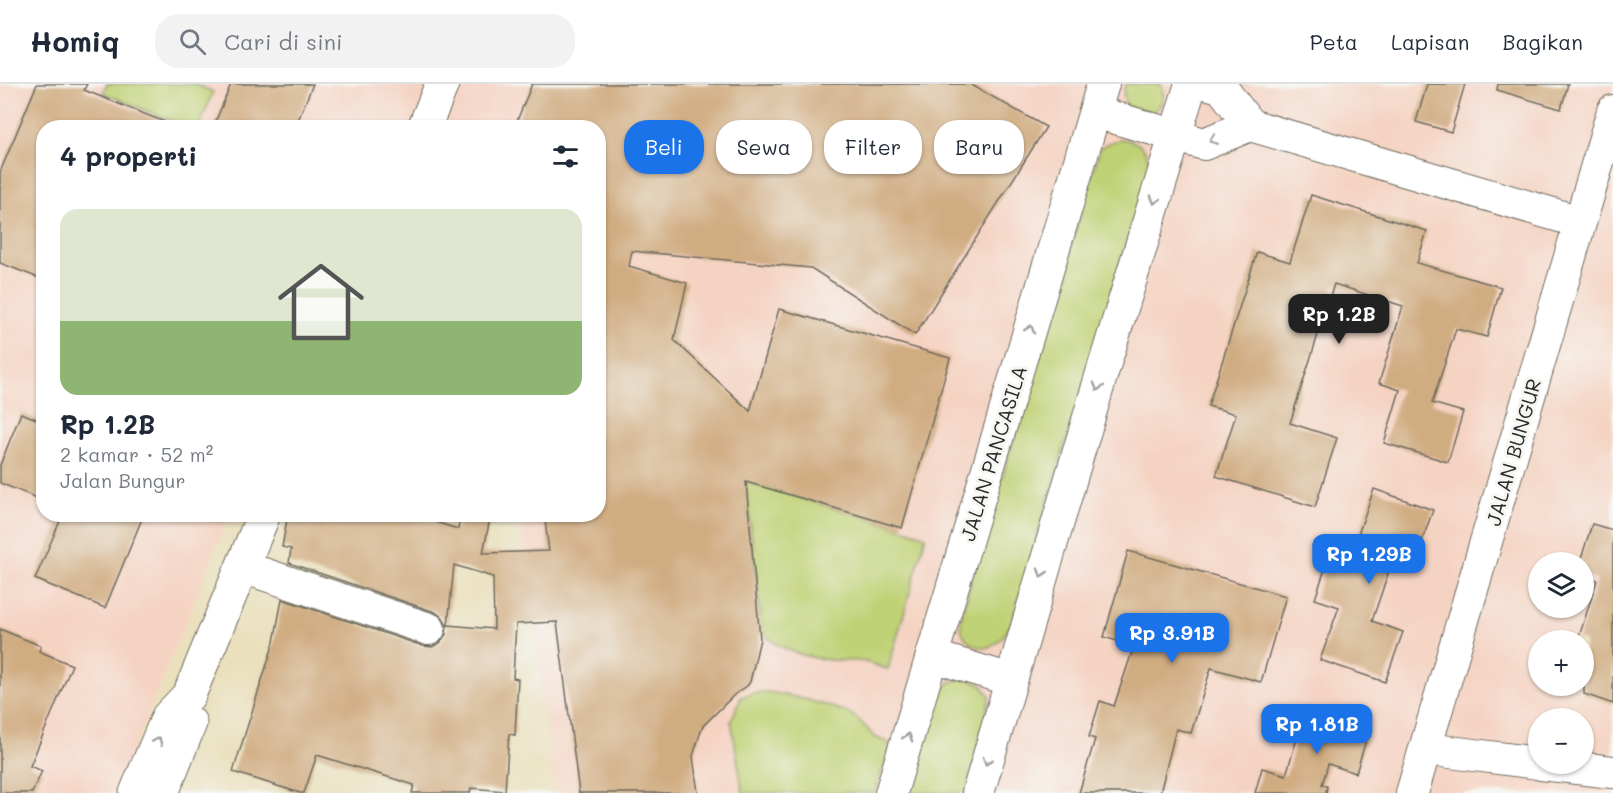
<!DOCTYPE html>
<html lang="id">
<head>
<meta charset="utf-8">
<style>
  :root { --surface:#fff; --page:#f2f2f3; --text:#1f2937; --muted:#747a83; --line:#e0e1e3; --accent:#1a73e8 }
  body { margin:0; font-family:Mali,sans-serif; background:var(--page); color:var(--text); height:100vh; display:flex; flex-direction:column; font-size:22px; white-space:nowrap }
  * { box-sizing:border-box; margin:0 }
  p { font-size:20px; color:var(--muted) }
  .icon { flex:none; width:33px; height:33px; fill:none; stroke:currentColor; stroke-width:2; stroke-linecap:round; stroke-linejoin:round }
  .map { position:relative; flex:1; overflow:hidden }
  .sheet { position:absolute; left:36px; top:36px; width:570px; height:402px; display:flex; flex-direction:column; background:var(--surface); border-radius:24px; box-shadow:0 2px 4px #0004 }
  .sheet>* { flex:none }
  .hud { position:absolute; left:624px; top:36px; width:570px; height:54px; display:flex; gap:12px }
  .tools { position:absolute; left:1528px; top:468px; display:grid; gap:12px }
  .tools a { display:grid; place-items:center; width:66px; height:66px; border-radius:50%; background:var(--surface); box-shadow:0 2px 4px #0004; font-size:30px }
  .price { position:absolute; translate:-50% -51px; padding:0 14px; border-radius:12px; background:var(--accent); color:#fff; font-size:20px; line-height:39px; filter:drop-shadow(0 2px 3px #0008) }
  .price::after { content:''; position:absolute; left:50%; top:36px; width:18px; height:14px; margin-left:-9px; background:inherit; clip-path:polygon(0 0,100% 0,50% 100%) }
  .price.active { background:#222; color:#fff }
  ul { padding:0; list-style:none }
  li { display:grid; align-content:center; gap:12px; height:318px; padding:0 24px }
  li+li { border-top:2px solid var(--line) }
  li span { display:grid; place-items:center; height:186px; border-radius:18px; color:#555 }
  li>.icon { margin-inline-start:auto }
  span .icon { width:108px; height:108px; fill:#fffc; stroke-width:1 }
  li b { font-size:26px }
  h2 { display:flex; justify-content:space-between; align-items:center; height:72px; padding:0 24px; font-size:26px }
  .chip { padding:0 21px; border-radius:24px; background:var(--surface); box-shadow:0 2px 4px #0004; font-size:21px; line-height:54px }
  .chip.active { background:var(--accent); color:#fff }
  header { display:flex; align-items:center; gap:36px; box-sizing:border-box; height:84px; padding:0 30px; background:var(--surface); border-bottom:2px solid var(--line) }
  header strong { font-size:28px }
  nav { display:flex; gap:33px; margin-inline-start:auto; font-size:21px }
  .search { width:420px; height:54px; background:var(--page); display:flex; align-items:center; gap:15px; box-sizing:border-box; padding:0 21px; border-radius:24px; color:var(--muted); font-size:22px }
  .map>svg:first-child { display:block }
  .built { fill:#f5d3c2; fill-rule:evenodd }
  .green { fill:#bfd174; stroke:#757e50; stroke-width:1.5 }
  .building { fill:#d0ac81; fill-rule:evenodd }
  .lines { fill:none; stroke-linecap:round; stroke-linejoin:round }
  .minor-casing { stroke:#6e6a5e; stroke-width:34 }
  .major-casing { stroke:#6e6a5e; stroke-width:35 }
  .minor { stroke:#fff; stroke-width:32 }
  .major { stroke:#fff; stroke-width:33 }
  .oneway { stroke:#a0a0a0 }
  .labels { text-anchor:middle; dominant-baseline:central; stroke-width:6; stroke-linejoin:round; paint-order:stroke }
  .street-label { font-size:20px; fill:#2b2b2b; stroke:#f6f6f2 }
</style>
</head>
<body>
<header>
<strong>Homiq</strong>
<div class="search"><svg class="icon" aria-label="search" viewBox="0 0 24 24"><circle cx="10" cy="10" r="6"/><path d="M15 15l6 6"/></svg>Cari di sini</div>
<nav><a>Peta</a><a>Lapisan</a><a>Bagikan</a></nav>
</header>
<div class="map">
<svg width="1613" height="709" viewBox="0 0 1613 709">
  <rect width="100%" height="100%" fill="#f6f6f2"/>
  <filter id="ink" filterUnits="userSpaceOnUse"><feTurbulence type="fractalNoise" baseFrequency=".0167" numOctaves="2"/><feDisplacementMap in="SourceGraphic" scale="12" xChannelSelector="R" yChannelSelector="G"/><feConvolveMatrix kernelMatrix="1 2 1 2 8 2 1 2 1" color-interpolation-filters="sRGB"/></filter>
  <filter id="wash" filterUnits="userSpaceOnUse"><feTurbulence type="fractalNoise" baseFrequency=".008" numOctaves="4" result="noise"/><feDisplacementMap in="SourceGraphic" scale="24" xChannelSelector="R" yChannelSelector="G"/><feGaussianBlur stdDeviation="1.35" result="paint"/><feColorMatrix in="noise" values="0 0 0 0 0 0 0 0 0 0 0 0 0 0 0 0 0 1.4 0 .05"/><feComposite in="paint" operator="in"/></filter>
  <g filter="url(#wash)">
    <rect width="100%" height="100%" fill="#eae0bd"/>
    <path class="built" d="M 0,0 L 1613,0 L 1613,709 L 554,709 L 519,431 L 598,430 L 598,44 L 44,44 L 44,430 L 229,431 L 116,709 L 0,709 ZM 1539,478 L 1584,478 L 1584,524 L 1539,524 ZM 1539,556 L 1584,556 L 1584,602 L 1539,602 ZM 1539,634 L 1584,634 L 1584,680 L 1539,680 Z"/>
    <g class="green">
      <path d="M 107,0 L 195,0 L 213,8 L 199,43 L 187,43 L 103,9 Z"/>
      <path d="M 1126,0 L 1161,0 C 1166,12 1163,22 1151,29 L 1127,22 C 1123,14 1122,8 1126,0 Z"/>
      <path d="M 1121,55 C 1137,56 1147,64 1150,80 L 1010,542 C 1005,550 1000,558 991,562 C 980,567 968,560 963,550 C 960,543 961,533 963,526 L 1100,64 L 1106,60 Z"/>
      <path d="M 746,398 L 902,444 L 926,452 L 888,585 C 880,583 873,580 865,578 C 854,576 842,577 831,576 C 807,574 779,566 762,548 Z"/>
      <path d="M 964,594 L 981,600 L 990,612 L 966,709 L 909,709 L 942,606 L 948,599 Z"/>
      <path d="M 769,608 L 808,616 L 847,628 L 858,635 L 875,653 L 891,660 L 875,709 L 743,709 L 731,637 L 741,613 L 753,609 Z"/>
    </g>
    <g id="blocks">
      <g class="building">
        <path d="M 37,0 L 87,0 L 84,6 L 175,42 L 175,44 L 44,44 L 44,196 L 0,179 L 0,88 Z"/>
        <path d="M 231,0 L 313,0 L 295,44 L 213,44 Z"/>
        <path d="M 532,0 L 970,0 L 1046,43 L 915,251 L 811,184 L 632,167 L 629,182 L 687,199 L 674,256 L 750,327 L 779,225 L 950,274 L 902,444 L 746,398 L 760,555 L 750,598 L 747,602 L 735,610 L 703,642 L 701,647 L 693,672 L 698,709 L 579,709 L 557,538 L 516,540 L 513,594 L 518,595 L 515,651 L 509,650 L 505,707 L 471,704 L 470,709 L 412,709 L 414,701 L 317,671 L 304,709 L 300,709 L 233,688 L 274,558 L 282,515 L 423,562 L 432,563 L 440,559 L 446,550 L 447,542 L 443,534 L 435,528 L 289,479 L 291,465 L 282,463 L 288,430 L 408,430 L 458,445 L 461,430 L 491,430 L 483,469 L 549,467 L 544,430 L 598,430 L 598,44 L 514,44 ZM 454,481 L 493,493 L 494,545 L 448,541 Z"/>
        <path d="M 1427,0 L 1465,0 L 1451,48 L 1416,38 Z"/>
        <path d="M 1498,0 L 1568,0 L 1561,25 L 1497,6 Z"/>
        <path d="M 1311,111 L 1427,147 L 1417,179 L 1501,203 L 1487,253 L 1456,245 L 1432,319 L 1463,328 L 1448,378 L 1384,359 L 1400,306 L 1379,299 L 1403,222 L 1334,200 L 1290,339 L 1337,354 L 1315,423 L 1216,392 L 1236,330 L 1208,322 L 1257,168 L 1290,178 Z"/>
        <path d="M 21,329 L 44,338 L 44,417 L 0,399 L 0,381 Z"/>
        <path d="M 1374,405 L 1433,426 L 1416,474 L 1396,466 L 1372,537 L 1403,548 L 1385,598 L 1320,576 L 1339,523 L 1315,515 L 1331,467 L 1350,473 Z"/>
        <path d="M 63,430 L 144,430 L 105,524 L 35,495 Z"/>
        <path d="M 1592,440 L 1613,446 L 1613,620 L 1584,610 L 1584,556 L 1578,556 L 1597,496 L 1584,492 L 1584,478 L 1580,478 Z"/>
        <path d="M 1128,467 L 1286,512 L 1261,598 L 1211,584 L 1191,649 L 1176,645 L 1160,709 L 1079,709 L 1095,655 L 1089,653 L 1100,617 L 1114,622 L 1134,562 L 1104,553 Z"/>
        <path d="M 0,545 L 41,562 L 39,567 L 72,581 L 30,682 L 42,687 L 32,709 L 0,709 Z"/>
        <path d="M 1306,624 L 1370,643 L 1356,689 L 1328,680 L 1322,701 L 1327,702 L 1326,709 L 1255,709 L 1262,684 L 1286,691 Z"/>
      </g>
    </g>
  </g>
  <g filter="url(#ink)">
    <use href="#blocks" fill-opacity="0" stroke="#6e6a5e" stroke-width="1.5"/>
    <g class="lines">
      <g class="minor-casing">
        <g id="minor">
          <path d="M 1209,0 L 1221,3 L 1250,41 L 1580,138"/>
          <path d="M 1095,28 L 1204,60 L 1250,41"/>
          <path d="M 242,483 L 429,545"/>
          <path d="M 932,572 L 1011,596"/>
          <path d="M 1426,665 L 1539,679"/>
          <path d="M 1541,680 L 1613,688"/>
          <path d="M 891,709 L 1103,0"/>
          <path d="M 978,709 L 1102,289 L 1191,0"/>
          <path d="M 1412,709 L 1613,27"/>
        </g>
      </g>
      <g class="major-casing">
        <g id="major">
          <path d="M 424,44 L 442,0"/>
          <path d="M 136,709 L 168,633 L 189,611 L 264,430"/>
          <path d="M 162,709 L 190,639"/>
        </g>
      </g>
      <use href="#minor" class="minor"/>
      <use href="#major" class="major"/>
    </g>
    <defs><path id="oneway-chevron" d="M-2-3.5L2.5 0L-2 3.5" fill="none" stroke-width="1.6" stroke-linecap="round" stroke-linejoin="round" transform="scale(1.5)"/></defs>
    <g class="oneway">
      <use href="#oneway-chevron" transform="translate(1213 56) rotate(159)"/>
      <use href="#oneway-chevron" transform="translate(1155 116) rotate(107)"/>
      <use href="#oneway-chevron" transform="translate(1030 245) rotate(-73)"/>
      <use href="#oneway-chevron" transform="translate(1098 303) rotate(107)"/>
      <use href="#oneway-chevron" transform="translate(1042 489) rotate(107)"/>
      <use href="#oneway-chevron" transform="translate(908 653) rotate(-73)"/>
      <use href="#oneway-chevron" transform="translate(158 657) rotate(-67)"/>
      <use href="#oneway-chevron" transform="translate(987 677) rotate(107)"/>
    </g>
  </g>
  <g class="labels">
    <g class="street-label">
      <text transform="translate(1513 368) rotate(-74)">JALAN BUNGUR</text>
      <text transform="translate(993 369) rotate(-73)">JALAN PANCASILA</text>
    </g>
  </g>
</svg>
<div class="tools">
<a><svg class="icon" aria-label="layers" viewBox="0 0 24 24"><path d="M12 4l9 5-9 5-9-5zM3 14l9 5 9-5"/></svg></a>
<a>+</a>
<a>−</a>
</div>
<b class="price active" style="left:1339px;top:261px">Rp 1.2B</b>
<b class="price" style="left:1369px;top:501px">Rp 1.29B</b>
<b class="price" style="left:1172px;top:580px">Rp 3.91B</b>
<b class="price" style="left:1317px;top:671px">Rp 1.81B</b>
<div class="hud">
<a class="chip active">Beli</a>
<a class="chip">Sewa</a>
<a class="chip">Filter</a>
<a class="chip">Baru</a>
</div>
<section class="sheet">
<h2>4 properti<svg class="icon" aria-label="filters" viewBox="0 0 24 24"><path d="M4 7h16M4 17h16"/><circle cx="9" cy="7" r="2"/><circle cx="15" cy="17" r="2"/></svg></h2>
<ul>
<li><span style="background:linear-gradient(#dfe7d0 60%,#8fb573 0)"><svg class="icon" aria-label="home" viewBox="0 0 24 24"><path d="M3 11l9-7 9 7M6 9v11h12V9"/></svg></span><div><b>Rp 1.2B</b><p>2 kamar · 52 m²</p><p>Jalan Bungur</p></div></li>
</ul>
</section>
</div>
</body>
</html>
